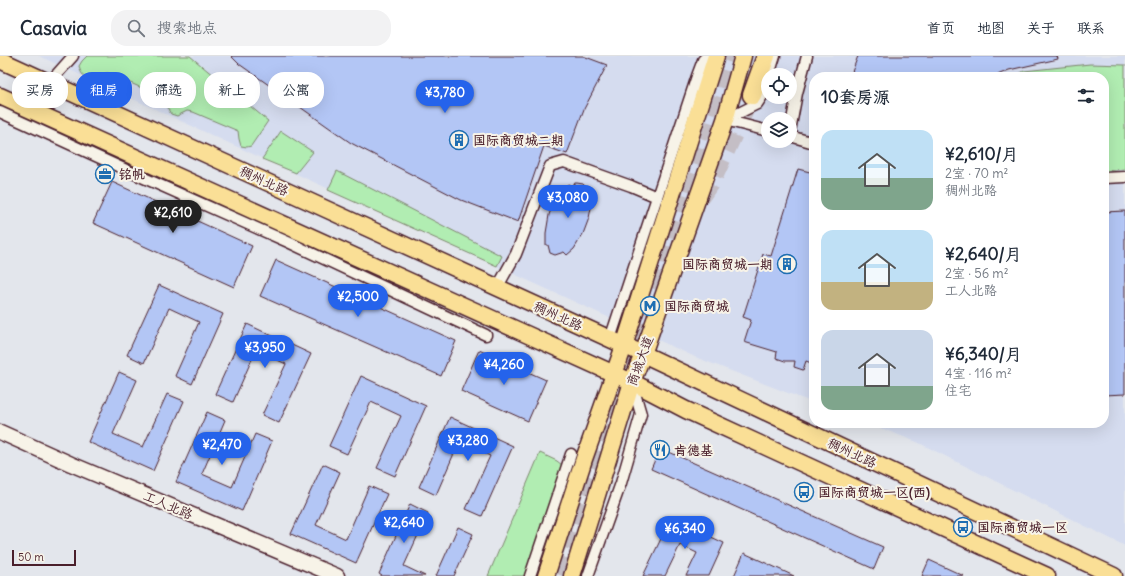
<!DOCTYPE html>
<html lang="zh">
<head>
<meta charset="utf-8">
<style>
  :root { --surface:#fff; --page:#f2f2f3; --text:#1f2937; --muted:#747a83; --line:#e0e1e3; --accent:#2563eb }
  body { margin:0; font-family:Delius,"LXGW WenKai TC",sans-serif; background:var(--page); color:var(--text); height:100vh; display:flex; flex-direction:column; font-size:15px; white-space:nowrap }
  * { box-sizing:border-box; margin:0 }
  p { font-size:13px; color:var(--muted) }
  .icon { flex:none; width:22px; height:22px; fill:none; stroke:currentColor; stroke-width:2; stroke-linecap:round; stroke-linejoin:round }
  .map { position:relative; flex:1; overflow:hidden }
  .sheet { position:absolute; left:809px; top:16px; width:300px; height:356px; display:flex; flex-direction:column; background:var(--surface); border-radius:16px; box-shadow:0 4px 16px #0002 }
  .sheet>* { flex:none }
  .top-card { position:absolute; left:12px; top:16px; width:380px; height:36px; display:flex; gap:8px }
  .buttons { position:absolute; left:761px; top:12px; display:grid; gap:8px }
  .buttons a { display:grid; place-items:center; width:36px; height:36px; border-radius:50%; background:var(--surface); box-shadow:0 4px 16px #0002; font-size:20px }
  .scale { position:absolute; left:12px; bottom:10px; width:64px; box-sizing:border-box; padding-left:4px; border:2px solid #4a1f2b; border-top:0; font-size:11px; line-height:14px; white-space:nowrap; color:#4a1f2b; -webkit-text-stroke:3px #f7f3e8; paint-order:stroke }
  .price { position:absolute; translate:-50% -34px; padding:0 9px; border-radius:14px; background:var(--accent); color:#fff; font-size:13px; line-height:26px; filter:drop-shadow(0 1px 2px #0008) }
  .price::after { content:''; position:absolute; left:50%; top:24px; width:12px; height:9px; margin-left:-6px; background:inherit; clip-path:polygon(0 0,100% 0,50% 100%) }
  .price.active { background:#222; color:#fff }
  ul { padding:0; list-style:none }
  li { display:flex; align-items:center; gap:12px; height:100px; padding:0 12px }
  li span { display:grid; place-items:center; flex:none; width:112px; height:80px; border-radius:12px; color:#555 }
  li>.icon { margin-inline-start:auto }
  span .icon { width:48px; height:48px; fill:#fffc; stroke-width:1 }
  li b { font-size:17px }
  h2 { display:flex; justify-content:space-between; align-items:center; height:48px; padding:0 12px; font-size:17px }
  .chip { padding:0 14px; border-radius:16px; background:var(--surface); box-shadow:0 4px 16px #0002; font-size:14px; line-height:36px }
  .chip.active { background:var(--accent); color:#fff }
  header { display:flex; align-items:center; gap:24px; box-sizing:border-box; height:56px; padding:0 20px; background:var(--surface); border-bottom:1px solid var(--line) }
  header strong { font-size:19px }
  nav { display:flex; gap:22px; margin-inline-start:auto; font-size:14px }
  .search { width:280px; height:36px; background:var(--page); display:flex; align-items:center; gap:10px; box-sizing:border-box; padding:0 14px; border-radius:16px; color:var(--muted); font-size:15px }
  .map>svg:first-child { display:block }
  .built { fill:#d5dcef; fill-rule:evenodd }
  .green { fill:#b1edb2; stroke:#7e866e }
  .building { fill:#b3c6f5; stroke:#4a1f2b }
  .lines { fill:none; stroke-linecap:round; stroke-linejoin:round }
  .highway-tunnel { stroke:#c4bec5; stroke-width:18; stroke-dasharray:18 9; stroke-linecap:butt }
  .street-casing { stroke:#4a1f2b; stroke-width:13 }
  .secondary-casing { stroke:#4a1f2b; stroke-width:17 }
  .primary-casing { stroke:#4a1f2b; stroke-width:19 }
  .highway-casing { stroke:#4a1f2b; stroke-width:21 }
  .street { stroke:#f7f3e8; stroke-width:10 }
  .secondary { stroke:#f7f3e8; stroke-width:14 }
  .primary { stroke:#fadf96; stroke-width:16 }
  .highway { stroke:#fadf96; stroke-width:18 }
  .labels { text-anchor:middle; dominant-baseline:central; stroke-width:4; stroke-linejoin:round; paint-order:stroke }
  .poi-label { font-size:13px; font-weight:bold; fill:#4a1f2b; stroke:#f7f3e8; text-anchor:start }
  .street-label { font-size:13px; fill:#4a1f2b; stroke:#f7f3e8 }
</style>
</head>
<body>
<header>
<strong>Casavia</strong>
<div class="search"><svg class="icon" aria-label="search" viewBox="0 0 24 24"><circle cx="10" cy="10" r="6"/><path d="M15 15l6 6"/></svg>搜索地点</div>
<nav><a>首页</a><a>地图</a><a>关于</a><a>联系</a></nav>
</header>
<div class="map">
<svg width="1125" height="520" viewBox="0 0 1125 520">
  <rect width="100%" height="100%" fill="#e3e6ec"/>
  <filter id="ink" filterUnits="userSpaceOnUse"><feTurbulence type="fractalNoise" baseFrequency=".025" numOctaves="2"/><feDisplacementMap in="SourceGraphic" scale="8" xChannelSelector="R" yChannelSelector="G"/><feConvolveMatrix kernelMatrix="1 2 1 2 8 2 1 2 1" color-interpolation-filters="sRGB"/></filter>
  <g filter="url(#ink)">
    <path class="built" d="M 39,0 L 1125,0 L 1125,490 L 917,386 L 867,367 L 1104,367 L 1104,21 L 814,21 L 814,347 L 695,301 ZM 768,19 L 790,19 L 790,41 L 768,41 ZM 768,63 L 790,63 L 790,85 L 768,85 Z"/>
    <g class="green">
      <path d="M 87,0 L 190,0 L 268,65 L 251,90 L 247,91 L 241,90 L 239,83 L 238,75 L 193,56 L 187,55 L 177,60 L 171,58 C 167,53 167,47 162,41 L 108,17 C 95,18 83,29 79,10 L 82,5 Z"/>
      <path d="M 1090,8 L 1125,9 L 1125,113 L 1104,115 L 1104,21 L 1014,21 L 1024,15 Z"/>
      <path d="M 281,75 L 313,96 L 296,117 L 262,103 Z"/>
      <path d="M 337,115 L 502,200 L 497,210 L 328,134 Z"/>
      <path d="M 540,397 L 557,405 L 562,409 L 527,520 L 488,520 Z"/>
    </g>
    <g class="building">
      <path d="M 231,0 L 583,0 L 607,9 L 584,53 L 567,98 L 544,90 L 518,166 L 461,144 L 351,87 L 239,8 Z"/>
      <path d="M 858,0 L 1057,0 L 1058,3 L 1009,14 L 993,21 L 850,21 Z"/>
      <path d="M 798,113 L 814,117 L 814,308 L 806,305 L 803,314 L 794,311 L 795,305 L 785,305 L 776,302 L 777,296 L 744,286 L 751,264 L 743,261 L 763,198 L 771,200 Z"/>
      <path d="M 112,126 L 252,190 L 234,231 L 93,167 Z"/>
      <path d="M 575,127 L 577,127 L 583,128 L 587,132 L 587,136 L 591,137 L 591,152 L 589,162 L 583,178 L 574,193 L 567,199 L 564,196 L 555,199 L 550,197 L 548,189 L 546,189 L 546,177 L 549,159 L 553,147 L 564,132 L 568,128 L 571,130 Z"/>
      <path d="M 1125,155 L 1125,338 L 1104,339 L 1104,156 Z"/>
      <path d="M 276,204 L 456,285 L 441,320 L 260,240 Z"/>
      <path d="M 159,229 L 223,258 L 192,328 L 175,320 L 199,266 L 169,252 L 144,307 L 127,299 Z"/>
      <path d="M 247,268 L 311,298 L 279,367 L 262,359 L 286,308 L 256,294 L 233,346 L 215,338 Z"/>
      <path d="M 479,294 L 546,324 L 528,365 L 461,335 Z"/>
      <path d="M 119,316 L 137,324 L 113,378 L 143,391 L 167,338 L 184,345 L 153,415 L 88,386 Z"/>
      <path d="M 361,320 L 426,350 L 395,420 L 377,412 L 401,360 L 371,346 L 347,398 L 329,390 Z"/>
      <path d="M 207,356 L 225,364 L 202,418 L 232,431 L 255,378 L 272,385 L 242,455 L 176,426 Z"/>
      <path d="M 450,361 L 513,390 L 482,460 L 466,453 L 490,400 L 459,386 L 436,439 L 419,431 Z"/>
      <path d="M 660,392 L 883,491 L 874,513 L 651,413 Z"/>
      <path d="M 323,408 L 340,416 L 316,469 L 346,483 L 369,430 L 387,438 L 356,507 L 291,478 Z"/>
      <path d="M 410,448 L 428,457 L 404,510 L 425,520 L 382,520 L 379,518 Z"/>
      <path d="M 671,462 L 724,487 L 709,520 L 686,520 L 697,497 L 680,489 L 665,520 L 643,520 Z"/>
      <path d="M 458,471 L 473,478 L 454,520 L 436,520 Z"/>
      <path d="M 744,497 L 768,508 L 794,520 L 734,520 Z"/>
      <path d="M 929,504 L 964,520 L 922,520 Z"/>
    </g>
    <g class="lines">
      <g class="highway-tunnel">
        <path d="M 692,136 L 735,0"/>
        <path d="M 700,142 L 713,123 L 752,39"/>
        <path d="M 576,463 L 666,195 L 689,121"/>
        <path d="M 563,520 L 585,452"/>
      </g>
      <g class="street-casing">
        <g id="street">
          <path d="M 769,19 L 775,0"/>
          <path d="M 49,27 L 73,0"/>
          <path d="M 0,56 L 135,118 L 288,186 L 486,279"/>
          <path d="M 725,64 L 757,48 L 763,39 L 768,23"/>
          <path d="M 725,64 L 768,75"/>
          <path d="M 790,75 L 797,37 L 807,0"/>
          <path d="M 790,80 L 814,87"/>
          <path d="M 1104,122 L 1125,121"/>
          <path d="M 497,232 L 516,198 L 550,110 L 564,106 L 631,130 L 657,141"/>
          <path d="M 610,283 L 697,20 L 703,4 L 707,0"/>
          <path d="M 530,520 L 571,398"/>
          <path d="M 588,520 L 621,427 L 641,358 L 632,327"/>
        </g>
      </g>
      <g class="secondary-casing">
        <path id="secondary" d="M 0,376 L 71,408 L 337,520"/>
      </g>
      <g class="primary-casing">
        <g id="primary">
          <path d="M 0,4 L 643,298 L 1114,520"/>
          <path d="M 0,40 L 632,326 L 686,354 L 1047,520"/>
          <path d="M 546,520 L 584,403 L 624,290 L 716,0"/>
          <path d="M 572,520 L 632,326 L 643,298 L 725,64 L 743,0"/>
        </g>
      </g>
      <g class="highway-casing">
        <path id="highway" d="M 752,39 L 766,0"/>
      </g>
      <use href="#street" class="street"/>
      <use href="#secondary" class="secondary"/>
      <use href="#primary" class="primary"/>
      <use href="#highway" class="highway"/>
    </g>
  </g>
  <defs>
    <g id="building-ring" transform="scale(1)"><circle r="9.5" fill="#f7f3e8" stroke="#1f6fb2" stroke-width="1.5"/><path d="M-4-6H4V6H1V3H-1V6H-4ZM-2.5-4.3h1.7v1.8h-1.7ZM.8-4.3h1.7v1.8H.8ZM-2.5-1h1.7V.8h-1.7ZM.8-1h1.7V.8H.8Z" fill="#1f6fb2"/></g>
    <g id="office-ring" transform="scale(1)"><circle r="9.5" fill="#f7f3e8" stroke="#1f6fb2" stroke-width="1.5"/><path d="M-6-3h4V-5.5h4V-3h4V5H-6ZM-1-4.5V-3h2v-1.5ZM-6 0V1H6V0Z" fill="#1f6fb2"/></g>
    <g id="metro-ring" transform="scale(1)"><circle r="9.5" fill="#f7f3e8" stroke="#1f6fb2" stroke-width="1.5"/><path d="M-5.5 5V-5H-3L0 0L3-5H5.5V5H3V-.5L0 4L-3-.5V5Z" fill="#1f6fb2"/></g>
    <g id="restaurant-ring" transform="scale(1)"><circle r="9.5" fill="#f7f3e8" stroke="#1f6fb2" stroke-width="1.5"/><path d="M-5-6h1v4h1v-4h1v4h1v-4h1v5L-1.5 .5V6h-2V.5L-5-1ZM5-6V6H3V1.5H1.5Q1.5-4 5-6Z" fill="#1f6fb2"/></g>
    <g id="bus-ring" transform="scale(1)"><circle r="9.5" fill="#f7f3e8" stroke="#1f6fb2" stroke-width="1.5"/><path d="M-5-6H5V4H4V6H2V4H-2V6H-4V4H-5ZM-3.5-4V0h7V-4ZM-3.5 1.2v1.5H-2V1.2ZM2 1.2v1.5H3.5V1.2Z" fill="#1f6fb2"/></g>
  </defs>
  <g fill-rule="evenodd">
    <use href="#building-ring" x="459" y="84"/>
    <use href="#office-ring" x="105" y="118"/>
    <use href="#building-ring" x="787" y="208"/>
    <use href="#metro-ring" x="650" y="250"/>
    <use href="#restaurant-ring" x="660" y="394"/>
    <use href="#bus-ring" x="804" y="436"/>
    <use href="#bus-ring" x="963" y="471"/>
  </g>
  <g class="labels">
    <g class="poi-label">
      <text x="473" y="84">国际商贸城二期</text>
      <text x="119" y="118">铭帆</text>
      <text x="773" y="208" text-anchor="end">国际商贸城一期</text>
      <text x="664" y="250">国际商贸城</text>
      <text x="674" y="394">肯德基</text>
      <text x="818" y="436">国际商贸城一区(西)</text>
      <text x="977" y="471">国际商贸城一区</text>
    </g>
    <g class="street-label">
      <text transform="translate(264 125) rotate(25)">稠州北路</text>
      <text transform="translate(558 260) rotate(24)">稠州北路</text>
      <text transform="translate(640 305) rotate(-70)">商城大道</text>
      <text transform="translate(852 397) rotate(25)">稠州北路</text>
      <text transform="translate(168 449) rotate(23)">工人北路</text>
    </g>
  </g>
</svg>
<div class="buttons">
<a><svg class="icon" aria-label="locate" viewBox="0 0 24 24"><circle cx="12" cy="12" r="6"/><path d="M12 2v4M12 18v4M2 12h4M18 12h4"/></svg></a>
<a><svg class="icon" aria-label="layers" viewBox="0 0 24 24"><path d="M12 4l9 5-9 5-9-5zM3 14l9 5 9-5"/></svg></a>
</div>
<div class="scale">50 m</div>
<b class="price" style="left:445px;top:58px">¥3,780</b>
<b class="price" style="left:568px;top:163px">¥3,080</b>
<b class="price active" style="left:173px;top:178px">¥2,610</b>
<b class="price" style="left:358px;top:262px">¥2,500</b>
<b class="price" style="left:265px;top:313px">¥3,950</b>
<b class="price" style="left:504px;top:330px">¥4,260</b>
<b class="price" style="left:468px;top:406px">¥3,280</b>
<b class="price" style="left:222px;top:410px">¥2,470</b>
<b class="price" style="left:404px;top:488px">¥2,640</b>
<b class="price" style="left:685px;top:494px">¥6,340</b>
<div class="top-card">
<a class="chip">买房</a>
<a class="chip active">租房</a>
<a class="chip">筛选</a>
<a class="chip">新上</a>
<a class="chip">公寓</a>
</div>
<section class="sheet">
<h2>10套房源<svg class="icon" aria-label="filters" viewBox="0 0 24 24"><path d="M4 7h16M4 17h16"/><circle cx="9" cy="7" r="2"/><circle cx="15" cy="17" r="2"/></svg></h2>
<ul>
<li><span style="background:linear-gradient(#bfe0f5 60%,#7fa58c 0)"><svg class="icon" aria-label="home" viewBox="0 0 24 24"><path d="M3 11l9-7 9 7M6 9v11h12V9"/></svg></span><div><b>¥2,610/月</b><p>2室 · 70 m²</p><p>稠州北路</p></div></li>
<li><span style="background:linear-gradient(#bfe0f5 65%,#c2b280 0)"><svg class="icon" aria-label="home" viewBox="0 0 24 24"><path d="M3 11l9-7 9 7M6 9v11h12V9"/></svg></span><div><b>¥2,640/月</b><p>2室 · 56 m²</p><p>工人北路</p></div></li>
<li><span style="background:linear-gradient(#c9d6e8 70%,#7fa58c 0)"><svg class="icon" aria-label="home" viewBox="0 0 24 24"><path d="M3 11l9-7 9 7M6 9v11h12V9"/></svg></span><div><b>¥6,340/月</b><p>4室 · 116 m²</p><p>住宅</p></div></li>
</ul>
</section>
</div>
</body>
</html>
